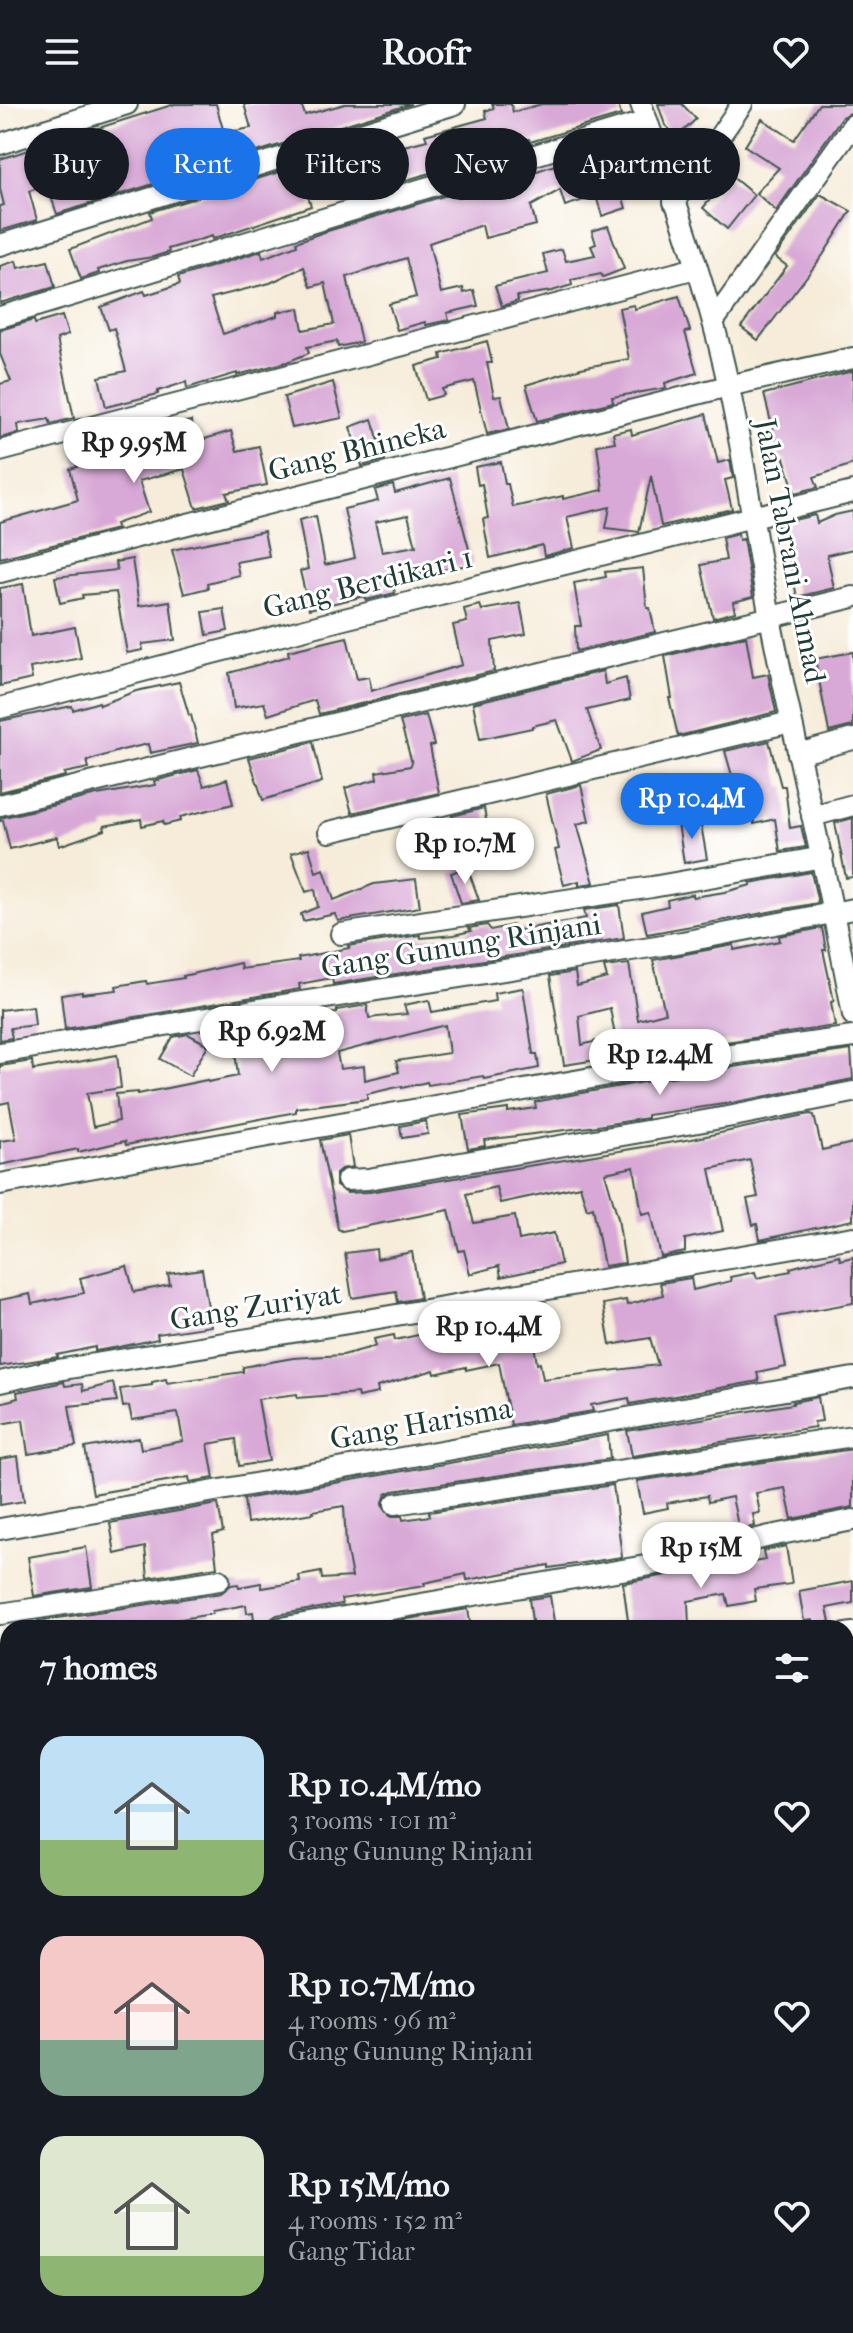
<!DOCTYPE html>
<html lang="en">
<head>
<meta charset="utf-8">
<style>
  :root { --surface:#171b24; --page:#20242c; --text:#f1f3f6; --muted:#9ea1a6; --accent:#1a73e8 }
  body { margin:0; font-family:"IM FELL French Canon",serif; background:var(--page); color:var(--text); height:100vh; display:flex; flex-direction:column; font-size:30px; white-space:nowrap }
  * { box-sizing:border-box; margin:0 }
  p { font-size:26px; color:var(--muted) }
  .icon { flex:none; width:44px; height:44px; fill:none; stroke:currentColor; stroke-width:2; stroke-linecap:round; stroke-linejoin:round }
  .map { position:relative; flex:1; overflow:hidden }
  .side { position:absolute; left:0px; top:1516px; width:854px; height:714px; display:flex; flex-direction:column; background:var(--surface); border-radius:24px 24px 0 0; box-shadow:0 2px 6px #0004 }
  .side>* { flex:none }
  .guide { position:absolute; left:24px; top:24px; width:806px; height:72px; display:flex; gap:16px }
  .price { position:absolute; translate:-50% -68px; padding:0 18px; border-radius:28px; background:#fff; color:#222; font-size:26px; line-height:52px; filter:drop-shadow(0 2px 4px #0008) }
  .price::after { content:''; position:absolute; left:50%; top:48px; width:24px; height:18px; margin-left:-12px; background:inherit; clip-path:polygon(0 0,100% 0,50% 100%) }
  .price.on { background:var(--accent); color:#fff }
  ul { padding:0; list-style:none }
  li { display:flex; align-items:center; gap:24px; height:200px; padding:0 40px }
  li span { display:grid; place-items:center; flex:none; width:224px; height:160px; border-radius:24px; color:#555 }
  li>.icon { margin-inline-start:auto }
  span .icon { width:96px; height:96px; fill:#fffc; stroke-width:1 }
  li b { font-size:34px }
  h2 { display:flex; justify-content:space-between; align-items:center; height:96px; padding:0 40px; font-size:34px }
  .tag { padding:0 28px; border-radius:36px; background:var(--surface); box-shadow:0 2px 6px #0004; font-size:28px; line-height:72px }
  .tag.on { background:var(--accent); color:#fff }
  header { display:flex; justify-content:space-between; align-items:center; height:104px; padding:0 40px; background:var(--surface); font-size:36px; font-weight:700 }
  .map>svg:first-child { display:block }
  .building { fill:#d8a8d6; fill-rule:evenodd }
  .lines { fill:none; stroke-linecap:round; stroke-linejoin:round }
  .street-casing { stroke:#3f574d; stroke-width:24 }
  .secondary-casing { stroke:#3f574d; stroke-width:32 }
  .street { stroke:#fff; stroke-width:20 }
  .secondary { stroke:#fff; stroke-width:28 }
  .labels { text-anchor:middle; dominant-baseline:central; stroke-width:6; stroke-linejoin:round; paint-order:stroke }
  .street-label { font-size:30px; fill:#1f3d34; stroke:#fff }
</style>
</head>
<body>
<header><svg class="icon" aria-label="menu" viewBox="0 0 24 24"><path d="M4 6h16M4 12h16M4 18h16"/></svg>Roofr<svg class="icon" aria-label="heart" viewBox="0 0 24 24"><path d="M12 20l-8-8c-3-5 5-10 8-4 3-6 11-1 8 4z"/></svg></header>
<div class="map">
<svg width="853" height="2229" viewBox="0 0 853 2229">
  <rect width="100%" height="100%" fill="#fff"/>
  <filter id="ink" filterUnits="userSpaceOnUse"><feTurbulence type="fractalNoise" baseFrequency=".0125" numOctaves="2"/><feDisplacementMap in="SourceGraphic" scale="16" xChannelSelector="R" yChannelSelector="G"/><feConvolveMatrix kernelMatrix="1 2 1 2 8 2 1 2 1" color-interpolation-filters="sRGB"/></filter>
  <filter id="wash" filterUnits="userSpaceOnUse"><feTurbulence type="fractalNoise" baseFrequency=".006" numOctaves="4" result="noise"/><feDisplacementMap in="SourceGraphic" scale="32" xChannelSelector="R" yChannelSelector="G"/><feGaussianBlur stdDeviation="1.8" result="paint"/><feColorMatrix in="noise" values="0 0 0 0 0 0 0 0 0 0 0 0 0 0 0 0 0 1.4 0 .05"/><feComposite in="paint" operator="in"/></filter>
  <g filter="url(#wash)">
    <rect width="100%" height="100%" fill="#f6ecd9"/>
    <g id="blocks">
      <g class="building">
        <path d="M 175,0 L 216,0 L 224,29 L 251,24 L 244,0 L 301,0 L 305,11 L 345,0 L 411,0 L 57,110 L 47,81 L 29,87 L 37,116 L 0,127 L 0,102 L 4,101 L 0,85 L 0,55 Z"/>
        <path d="M 492,0 L 511,0 L 513,8 L 542,0 L 618,0 L 621,11 L 530,38 L 529,35 L 476,52 L 476,55 L 357,91 L 344,48 L 370,40 L 372,46 L 399,39 L 400,43 L 427,36 L 425,31 L 487,14 L 485,7 L 494,4 Z"/>
        <path d="M 658,0 L 682,0 L 696,15 L 677,33 L 665,21 Z"/>
        <path d="M 819,0 L 853,0 L 853,8 L 842,13 L 776,107 L 756,89 L 779,64 L 745,42 L 762,15 L 794,36 Z"/>
        <path d="M 617,40 L 626,69 L 616,72 L 626,104 L 602,112 L 596,92 L 565,102 L 560,86 L 531,102 L 536,121 L 485,134 L 482,121 L 429,139 L 441,189 L 463,184 L 464,189 L 474,186 L 478,202 L 447,209 L 449,216 L 426,221 L 425,218 L 397,226 L 389,200 L 416,193 L 406,154 L 347,173 L 361,238 L 338,243 L 337,237 L 307,243 L 309,249 L 287,258 L 237,271 L 237,269 L 187,284 L 186,278 L 158,287 L 158,290 L 106,303 L 99,273 L 126,267 L 114,224 L 109,226 L 101,203 L 144,187 L 146,191 L 180,180 L 178,173 L 261,147 L 263,154 L 297,141 L 296,138 L 321,129 L 457,88 L 458,93 L 502,81 L 501,77 L 531,69 ZM 304,163 L 311,183 L 325,179 L 334,220 L 303,226 L 299,204 L 277,208 L 277,212 L 223,230 L 211,194 L 270,179 Z"/>
        <path d="M 299,62 L 311,102 L 212,135 L 212,132 L 168,145 L 169,148 L 153,153 L 127,157 L 98,166 L 99,169 L 81,175 L 70,145 L 152,114 L 150,108 Z"/>
        <path d="M 730,71 L 754,91 L 727,125 L 703,104 Z"/>
        <path d="M 820,90 L 851,107 L 823,151 L 758,236 L 741,223 L 787,162 L 775,153 Z"/>
        <path d="M 608,122 L 624,165 L 603,173 L 601,170 L 571,176 L 572,181 L 552,187 L 517,192 L 518,197 L 502,202 L 495,182 L 548,169 L 543,150 L 562,145 L 566,157 L 595,151 L 591,142 L 596,140 L 592,127 Z"/>
        <path d="M 16,157 L 18,164 L 48,157 L 55,183 L 0,199 L 0,162 Z"/>
        <path d="M 679,192 L 690,227 L 685,228 L 697,269 L 665,279 L 666,284 L 612,293 L 613,298 L 537,317 L 526,281 L 581,264 L 629,255 L 619,204 L 634,201 L 635,205 Z"/>
        <path d="M 62,212 L 68,231 L 57,235 L 74,314 L 51,320 L 49,315 L 18,320 L 19,329 L 0,334 L 0,280 L 11,277 L 0,250 L 0,226 L 34,216 L 35,220 Z"/>
        <path d="M 487,237 L 492,259 L 487,259 L 494,293 L 501,292 L 509,325 L 487,330 L 474,277 L 442,285 L 444,291 L 426,296 L 416,262 L 442,255 L 441,250 Z"/>
        <path d="M 853,267 L 853,360 L 814,373 L 818,383 L 795,389 L 784,354 L 767,357 L 762,337 L 775,334 L 764,290 Z"/>
        <path d="M 333,278 L 342,314 L 292,324 L 284,293 Z"/>
        <path d="M 706,310 L 718,359 L 730,356 L 733,374 L 725,376 L 732,405 L 661,422 L 651,372 L 639,428 L 606,424 L 610,403 L 567,413 L 574,444 L 544,452 L 542,441 L 490,454 L 483,415 L 488,414 L 482,380 L 478,381 L 475,363 L 501,358 L 505,380 L 508,380 L 513,403 L 563,392 L 563,395 L 603,386 L 597,341 L 615,338 L 613,329 L 631,325 L 632,331 Z"/>
        <path d="M 372,315 L 385,356 L 362,362 L 350,323 Z"/>
        <path d="M 191,317 L 195,338 L 231,327 L 237,347 L 259,342 L 267,381 L 226,389 L 229,396 L 196,404 L 184,365 L 139,377 L 149,408 L 115,420 L 117,425 L 0,454 L 0,418 L 78,396 L 70,365 L 77,363 L 72,342 L 95,336 L 97,345 L 114,338 L 116,341 L 173,326 L 172,321 Z"/>
        <path d="M 450,374 L 473,460 L 392,476 L 395,489 L 366,496 L 365,492 L 309,505 L 300,467 L 308,465 L 299,416 L 316,412 L 325,461 L 355,454 L 344,405 L 378,397 L 375,386 L 393,381 L 395,389 ZM 408,411 L 416,442 L 382,448 L 375,418 Z"/>
        <path d="M 853,407 L 853,445 L 827,451 L 834,484 L 797,493 L 785,435 L 781,436 L 777,420 L 815,411 L 817,419 L 835,411 Z"/>
        <path d="M 264,427 L 269,452 L 236,458 L 239,471 L 207,479 L 208,484 L 184,490 L 172,446 Z"/>
        <path d="M 738,430 L 739,436 L 743,435 L 753,493 L 733,498 L 735,508 L 713,514 L 701,461 L 726,456 L 722,434 Z"/>
        <path d="M 132,455 L 139,502 L 170,497 L 175,536 L 142,540 L 143,546 L 127,549 L 116,488 L 82,491 L 83,494 L 60,499 L 55,473 L 117,466 L 115,458 Z"/>
        <path d="M 643,464 L 647,504 L 650,504 L 655,528 L 576,547 L 575,522 L 581,522 L 574,479 L 606,473 L 605,468 Z"/>
        <path d="M 23,480 L 31,532 L 75,523 L 81,554 L 30,564 L 32,575 L 0,582 L 0,484 Z"/>
        <path d="M 520,499 L 526,530 L 492,537 L 494,567 L 319,610 L 315,596 L 268,611 L 264,599 L 234,604 L 229,569 L 289,552 L 288,547 L 347,533 L 357,575 L 369,573 L 371,587 L 462,561 L 453,521 L 467,518 L 464,505 L 480,501 L 482,506 Z"/>
        <path d="M 224,505 L 228,527 L 207,531 L 203,508 Z"/>
        <path d="M 746,532 L 753,573 L 768,570 L 776,608 L 678,632 L 669,594 L 672,594 L 665,552 Z"/>
        <path d="M 853,548 L 853,622 L 829,628 L 815,555 Z"/>
        <path d="M 603,567 L 605,580 L 626,574 L 630,596 L 587,606 L 601,646 L 572,657 L 557,616 L 532,622 L 532,624 L 480,635 L 473,599 Z"/>
        <path d="M 179,578 L 189,611 L 191,611 L 198,639 L 150,649 L 148,640 L 122,646 L 87,657 L 89,664 L 64,669 L 65,672 L 0,688 L 0,617 L 72,602 L 73,606 L 99,598 L 100,601 L 136,587 Z"/>
        <path d="M 426,611 L 434,641 L 430,642 L 439,689 L 352,709 L 345,684 L 377,675 L 376,668 L 410,662 L 412,659 L 400,617 Z"/>
        <path d="M 769,637 L 781,682 L 785,682 L 790,724 L 801,722 L 806,743 L 780,747 L 775,715 L 754,720 L 753,677 L 735,682 L 725,647 Z"/>
        <path d="M 313,638 L 322,678 L 263,696 L 249,654 Z"/>
        <path d="M 198,666 L 204,682 L 227,675 L 233,700 L 180,713 L 181,717 L 164,721 L 163,717 L 142,722 L 141,715 L 104,722 L 105,726 L 59,742 L 57,733 L 10,745 L 3,716 L 0,717 L 0,714 L 97,691 L 155,681 L 154,677 Z"/>
        <path d="M 581,681 L 589,717 L 577,720 L 594,779 L 579,781 L 579,777 L 564,781 L 555,746 L 559,745 L 546,690 Z"/>
        <path d="M 484,704 L 489,732 L 457,739 L 452,712 Z"/>
        <path d="M 853,714 L 853,773 L 846,774 L 835,719 Z"/>
        <path d="M 700,715 L 707,755 L 684,759 L 678,719 Z"/>
        <path d="M 309,744 L 316,768 L 324,765 L 334,796 L 374,780 L 416,775 L 420,803 L 338,817 L 335,810 L 303,817 L 301,810 L 318,803 L 315,785 L 306,788 L 291,749 Z"/>
        <path d="M 467,763 L 479,796 L 461,799 L 451,769 Z"/>
        <path d="M 811,768 L 818,799 L 647,830 L 642,808 L 668,802 L 667,796 L 693,790 L 693,793 L 725,788 L 751,781 L 750,779 Z"/>
        <path d="M 619,801 L 624,834 L 333,880 L 332,874 L 299,880 L 300,885 L 65,925 L 61,891 L 82,888 L 82,890 L 117,886 L 116,882 L 146,877 L 147,880 L 184,874 L 183,872 L 240,859 L 241,865 L 299,857 L 298,854 L 349,844 L 348,842 L 420,831 L 421,834 L 454,831 L 471,827 L 469,824 L 487,821 L 491,826 L 513,821 L 514,827 L 586,814 L 584,806 Z"/>
        <path d="M 822,824 L 826,846 L 823,846 L 834,897 L 831,898 L 835,922 L 672,946 L 671,941 L 641,949 L 564,961 L 550,872 L 575,868 L 577,882 L 607,874 L 604,863 L 629,860 L 638,916 L 665,909 L 653,856 L 734,841 L 734,846 L 780,837 L 779,832 ZM 610,904 L 615,932 L 582,941 L 579,912 Z"/>
        <path d="M 523,884 L 533,950 L 537,950 L 539,964 L 484,975 L 483,972 L 428,981 L 427,978 L 402,984 L 402,982 L 367,990 L 367,995 L 296,1004 L 296,1008 L 141,1038 L 126,1041 L 125,1037 L 78,1048 L 78,1045 L 0,1061 L 0,1037 L 16,1035 L 9,998 L 0,1000 L 0,962 L 32,957 L 33,966 L 117,951 L 121,984 L 87,989 L 93,1023 L 119,1017 L 116,990 L 138,988 L 138,990 L 207,976 L 208,978 L 238,972 L 232,923 L 307,910 L 337,909 L 337,906 L 367,901 L 369,914 L 407,910 L 404,901 L 429,896 L 432,908 L 495,897 L 494,889 ZM 445,921 L 449,949 L 396,957 L 399,968 L 365,976 L 364,962 L 340,965 L 337,949 Z"/>
        <path d="M 33,902 L 35,921 L 10,924 L 12,934 L 0,936 L 0,906 Z"/>
        <path d="M 188,930 L 208,941 L 190,972 L 160,955 L 173,933 Z"/>
        <path d="M 851,946 L 853,975 L 731,999 L 647,1011 L 647,1014 L 597,1022 L 484,1036 L 485,1042 L 468,1045 L 462,1011 L 508,1005 L 508,1008 L 536,1004 L 535,998 L 565,992 L 705,967 Z"/>
        <path d="M 810,1010 L 814,1011 L 822,1046 L 853,1039 L 853,1116 L 760,1136 L 757,1120 L 753,1121 L 747,1095 L 758,1093 L 750,1056 L 710,1065 L 723,1127 L 685,1135 L 685,1148 L 661,1153 L 651,1108 L 642,1110 L 634,1063 L 605,1069 L 618,1114 L 625,1159 L 604,1162 L 593,1103 L 587,1105 L 580,1082 L 500,1099 L 496,1083 L 466,1090 L 474,1119 L 515,1112 L 519,1136 L 554,1129 L 561,1160 L 501,1173 L 499,1162 L 470,1170 L 464,1146 L 459,1147 L 449,1106 L 342,1127 L 338,1125 L 320,1036 L 348,1031 L 353,1063 L 341,1065 L 336,1069 L 336,1082 L 347,1089 L 369,1088 L 692,1035 Z"/>
        <path d="M 426,1017 L 428,1030 L 402,1034 L 400,1022 Z"/>
        <path d="M 376,1145 L 377,1155 L 412,1148 L 420,1194 L 398,1198 L 396,1187 L 352,1194 L 345,1149 Z"/>
        <path d="M 839,1151 L 840,1156 L 853,1153 L 853,1199 L 776,1213 L 786,1263 L 757,1269 L 759,1277 L 630,1300 L 629,1294 L 591,1301 L 593,1307 L 511,1321 L 499,1259 L 466,1266 L 466,1263 L 435,1270 L 434,1266 L 377,1283 L 378,1289 L 358,1293 L 357,1289 L 298,1294 L 297,1290 L 258,1295 L 269,1357 L 239,1362 L 236,1335 L 208,1340 L 214,1374 L 190,1378 L 189,1373 L 93,1390 L 85,1344 L 139,1334 L 141,1345 L 183,1337 L 178,1309 L 132,1316 L 129,1302 L 123,1303 L 120,1285 L 152,1281 L 152,1278 L 166,1275 L 167,1279 L 243,1268 L 243,1263 L 293,1254 L 343,1251 L 376,1242 L 374,1235 L 394,1231 L 395,1236 L 451,1224 L 451,1226 L 530,1214 L 537,1260 L 540,1259 L 543,1275 L 658,1261 L 650,1234 L 610,1241 L 603,1200 L 626,1196 L 627,1201 L 663,1191 L 660,1179 L 691,1174 L 693,1186 L 731,1177 L 730,1173 L 755,1168 L 757,1174 L 791,1167 L 790,1164 Z"/>
        <path d="M 127,1162 L 134,1188 L 170,1181 L 168,1170 L 202,1165 L 211,1222 L 157,1230 L 158,1235 L 119,1243 L 95,1247 L 95,1243 L 57,1251 L 58,1253 L 0,1262 L 0,1196 L 30,1190 L 32,1200 L 84,1189 L 80,1174 Z"/>
        <path d="M 64,1278 L 65,1282 L 82,1280 L 83,1287 L 113,1279 L 117,1297 L 69,1302 L 76,1342 L 28,1350 L 23,1316 L 0,1320 L 0,1299 L 18,1294 L 17,1288 Z"/>
        <path d="M 818,1293 L 822,1317 L 814,1318 L 815,1323 L 632,1352 L 627,1327 L 793,1300 L 793,1298 Z"/>
        <path d="M 608,1331 L 610,1355 L 393,1387 L 386,1390 L 382,1401 L 390,1412 L 402,1412 L 403,1416 L 430,1412 L 429,1408 L 613,1381 L 622,1453 L 549,1464 L 549,1461 L 467,1476 L 466,1470 L 424,1479 L 425,1482 L 341,1495 L 342,1500 L 277,1511 L 271,1515 L 267,1524 L 255,1524 L 253,1508 L 247,1509 L 246,1501 L 212,1507 L 212,1510 L 175,1516 L 176,1519 L 147,1524 L 39,1524 L 38,1517 L 221,1489 L 231,1481 L 238,1480 L 239,1483 L 261,1479 L 262,1484 L 300,1478 L 299,1472 L 321,1468 L 322,1475 L 352,1473 L 346,1442 L 344,1402 L 313,1407 L 314,1409 L 247,1419 L 244,1395 Z"/>
        <path d="M 853,1345 L 853,1403 L 792,1415 L 785,1384 L 756,1389 L 760,1409 L 753,1410 L 755,1422 L 739,1426 L 732,1393 L 708,1398 L 707,1392 L 667,1399 L 668,1404 L 643,1409 L 637,1377 Z"/>
        <path d="M 18,1352 L 24,1397 L 0,1401 L 0,1355 Z"/>
        <path d="M 218,1400 L 223,1428 L 213,1431 L 217,1463 L 148,1474 L 145,1443 L 115,1450 L 110,1419 Z"/>
        <path d="M 786,1442 L 792,1480 L 754,1485 L 756,1497 L 729,1502 L 726,1490 L 688,1497 L 689,1524 L 629,1524 L 623,1479 L 678,1469 L 709,1461 L 710,1466 L 765,1456 L 763,1447 Z"/>
        <path d="M 86,1443 L 92,1483 L 34,1492 L 28,1453 Z"/>
        <path d="M 853,1477 L 853,1499 L 827,1504 L 830,1518 L 814,1521 L 813,1516 L 804,1517 L 799,1487 Z"/>
        <path d="M 550,1492 L 555,1524 L 533,1524 L 529,1495 Z"/>
        <path d="M 468,1505 L 471,1524 L 373,1524 L 372,1521 Z"/>
      </g>
    </g>
  </g>
  <g filter="url(#ink)">
    <use href="#blocks" fill-opacity="0" stroke="#3f574d" stroke-width="2"/>
    <g class="lines">
      <g class="street-casing">
        <g id="street">
          <path d="M 641,0 C 667,72 693,145 713,218 C 742,323 753,432 775,539 C 800,663 831,786 853,911"/>
          <path d="M 0,40 L 127,0"/>
          <path d="M 674,98 L 742,0"/>
          <path d="M 0,141 L 455,0"/>
          <path d="M 0,213 L 647,17"/>
          <path d="M 713,218 L 853,21"/>
          <path d="M 0,347 L 696,164"/>
          <path d="M 0,468 L 728,282 L 853,254"/>
          <path d="M 0,604 L 344,515 L 853,388"/>
          <path d="M 798,650 L 853,635"/>
          <path d="M 0,701 L 853,493"/>
          <path d="M 812,712 L 853,701"/>
          <path d="M 329,728 L 791,618"/>
          <path d="M 341,830 L 652,783 L 823,753"/>
          <path d="M 0,949 L 301,898 L 682,838 L 853,805"/>
          <path d="M 347,1076 L 368,1075 L 733,1012 L 853,988"/>
          <path d="M 0,1080 L 703,954 L 853,933"/>
          <path d="M 0,1278 L 45,1268 L 361,1217 L 853,1133"/>
          <path d="M 395,1400 L 853,1332"/>
          <path d="M 0,1425 L 853,1274"/>
          <path d="M 0,1510 L 219,1476"/>
          <path d="M 280,1524 L 663,1459 L 770,1432 L 853,1416"/>
          <path d="M 846,1530 L 853,1529"/>
          <path d="M 0,1569 L 8,1567"/>
          <path d="M 846,1634 L 853,1633"/>
          <path d="M 846,1779 L 853,1778"/>
          <path d="M 0,1877 L 8,1875"/>
          <path d="M 846,1940 L 853,1939"/>
          <path d="M 0,1985 L 8,1984"/>
          <path d="M 846,2090 L 853,2089"/>
          <path d="M 0,2092 L 8,2091"/>
          <path d="M 0,2187 L 8,2186"/>
        </g>
      </g>
      <g class="secondary-casing">
        <g id="secondary">
          <path d="M 0,1599 L 8,1660"/>
          <path d="M 0,1799 L 8,1858"/>
          <path d="M 54,2222 L 54,2229"/>
          <path d="M 84,2222 L 85,2229"/>
        </g>
      </g>
      <use href="#street" class="street"/>
      <use href="#secondary" class="secondary"/>
    </g>
  </g>
  <g class="labels">
    <g class="street-label">
      <text transform="translate(357 346) rotate(-14)">Gang Bhineka</text>
      <text transform="translate(790 447) rotate(79)">Jalan Tabrani Ahmad</text>
      <text transform="translate(368 479) rotate(-14)">Gang Berdikari 1</text>
      <text transform="translate(461 842) rotate(-9)">Gang Gunung Rinjani</text>
      <text transform="translate(256 1203) rotate(-9)">Gang Zuriyat</text>
      <text transform="translate(421 1320) rotate(-10)">Gang Harisma</text>
    </g>
  </g>
</svg>
<b class="price" style="left:134px;top:381px">Rp 9.95M</b>
<b class="price on" style="left:692px;top:737px">Rp 10.4M</b>
<b class="price" style="left:465px;top:782px">Rp 10.7M</b>
<b class="price" style="left:272px;top:970px">Rp 6.92M</b>
<b class="price" style="left:660px;top:993px">Rp 12.4M</b>
<b class="price" style="left:489px;top:1265px">Rp 10.4M</b>
<b class="price" style="left:701px;top:1486px">Rp 15M</b>
<div class="guide">
<a class="tag">Buy</a>
<a class="tag on">Rent</a>
<a class="tag">Filters</a>
<a class="tag">New</a>
<a class="tag">Apartment</a>
</div>
<section class="side">
<h2>7 homes<svg class="icon" aria-label="filters" viewBox="0 0 24 24"><path d="M4 7h16M4 17h16"/><circle cx="9" cy="7" r="2"/><circle cx="15" cy="17" r="2"/></svg></h2>
<ul>
<li><span style="background:linear-gradient(#bfe0f5 65%,#8fb573 0)"><svg class="icon" aria-label="home" viewBox="0 0 24 24"><path d="M3 11l9-7 9 7M6 9v11h12V9"/></svg></span><div><b>Rp 10.4M/mo</b><p>3 rooms · 101 m²</p><p>Gang Gunung Rinjani</p></div><svg class="icon" aria-label="heart" viewBox="0 0 24 24"><path d="M12 20l-8-8c-3-5 5-10 8-4 3-6 11-1 8 4z"/></svg></li>
<li><span style="background:linear-gradient(#f6c9c9 65%,#7fa58c 0)"><svg class="icon" aria-label="home" viewBox="0 0 24 24"><path d="M3 11l9-7 9 7M6 9v11h12V9"/></svg></span><div><b>Rp 10.7M/mo</b><p>4 rooms · 96 m²</p><p>Gang Gunung Rinjani</p></div><svg class="icon" aria-label="heart" viewBox="0 0 24 24"><path d="M12 20l-8-8c-3-5 5-10 8-4 3-6 11-1 8 4z"/></svg></li>
<li><span style="background:linear-gradient(#dfe7d0 75%,#8fb573 0)"><svg class="icon" aria-label="home" viewBox="0 0 24 24"><path d="M3 11l9-7 9 7M6 9v11h12V9"/></svg></span><div><b>Rp 15M/mo</b><p>4 rooms · 152 m²</p><p>Gang Tidar</p></div><svg class="icon" aria-label="heart" viewBox="0 0 24 24"><path d="M12 20l-8-8c-3-5 5-10 8-4 3-6 11-1 8 4z"/></svg></li>
</ul>
</section>
</div>
</body>
</html>
